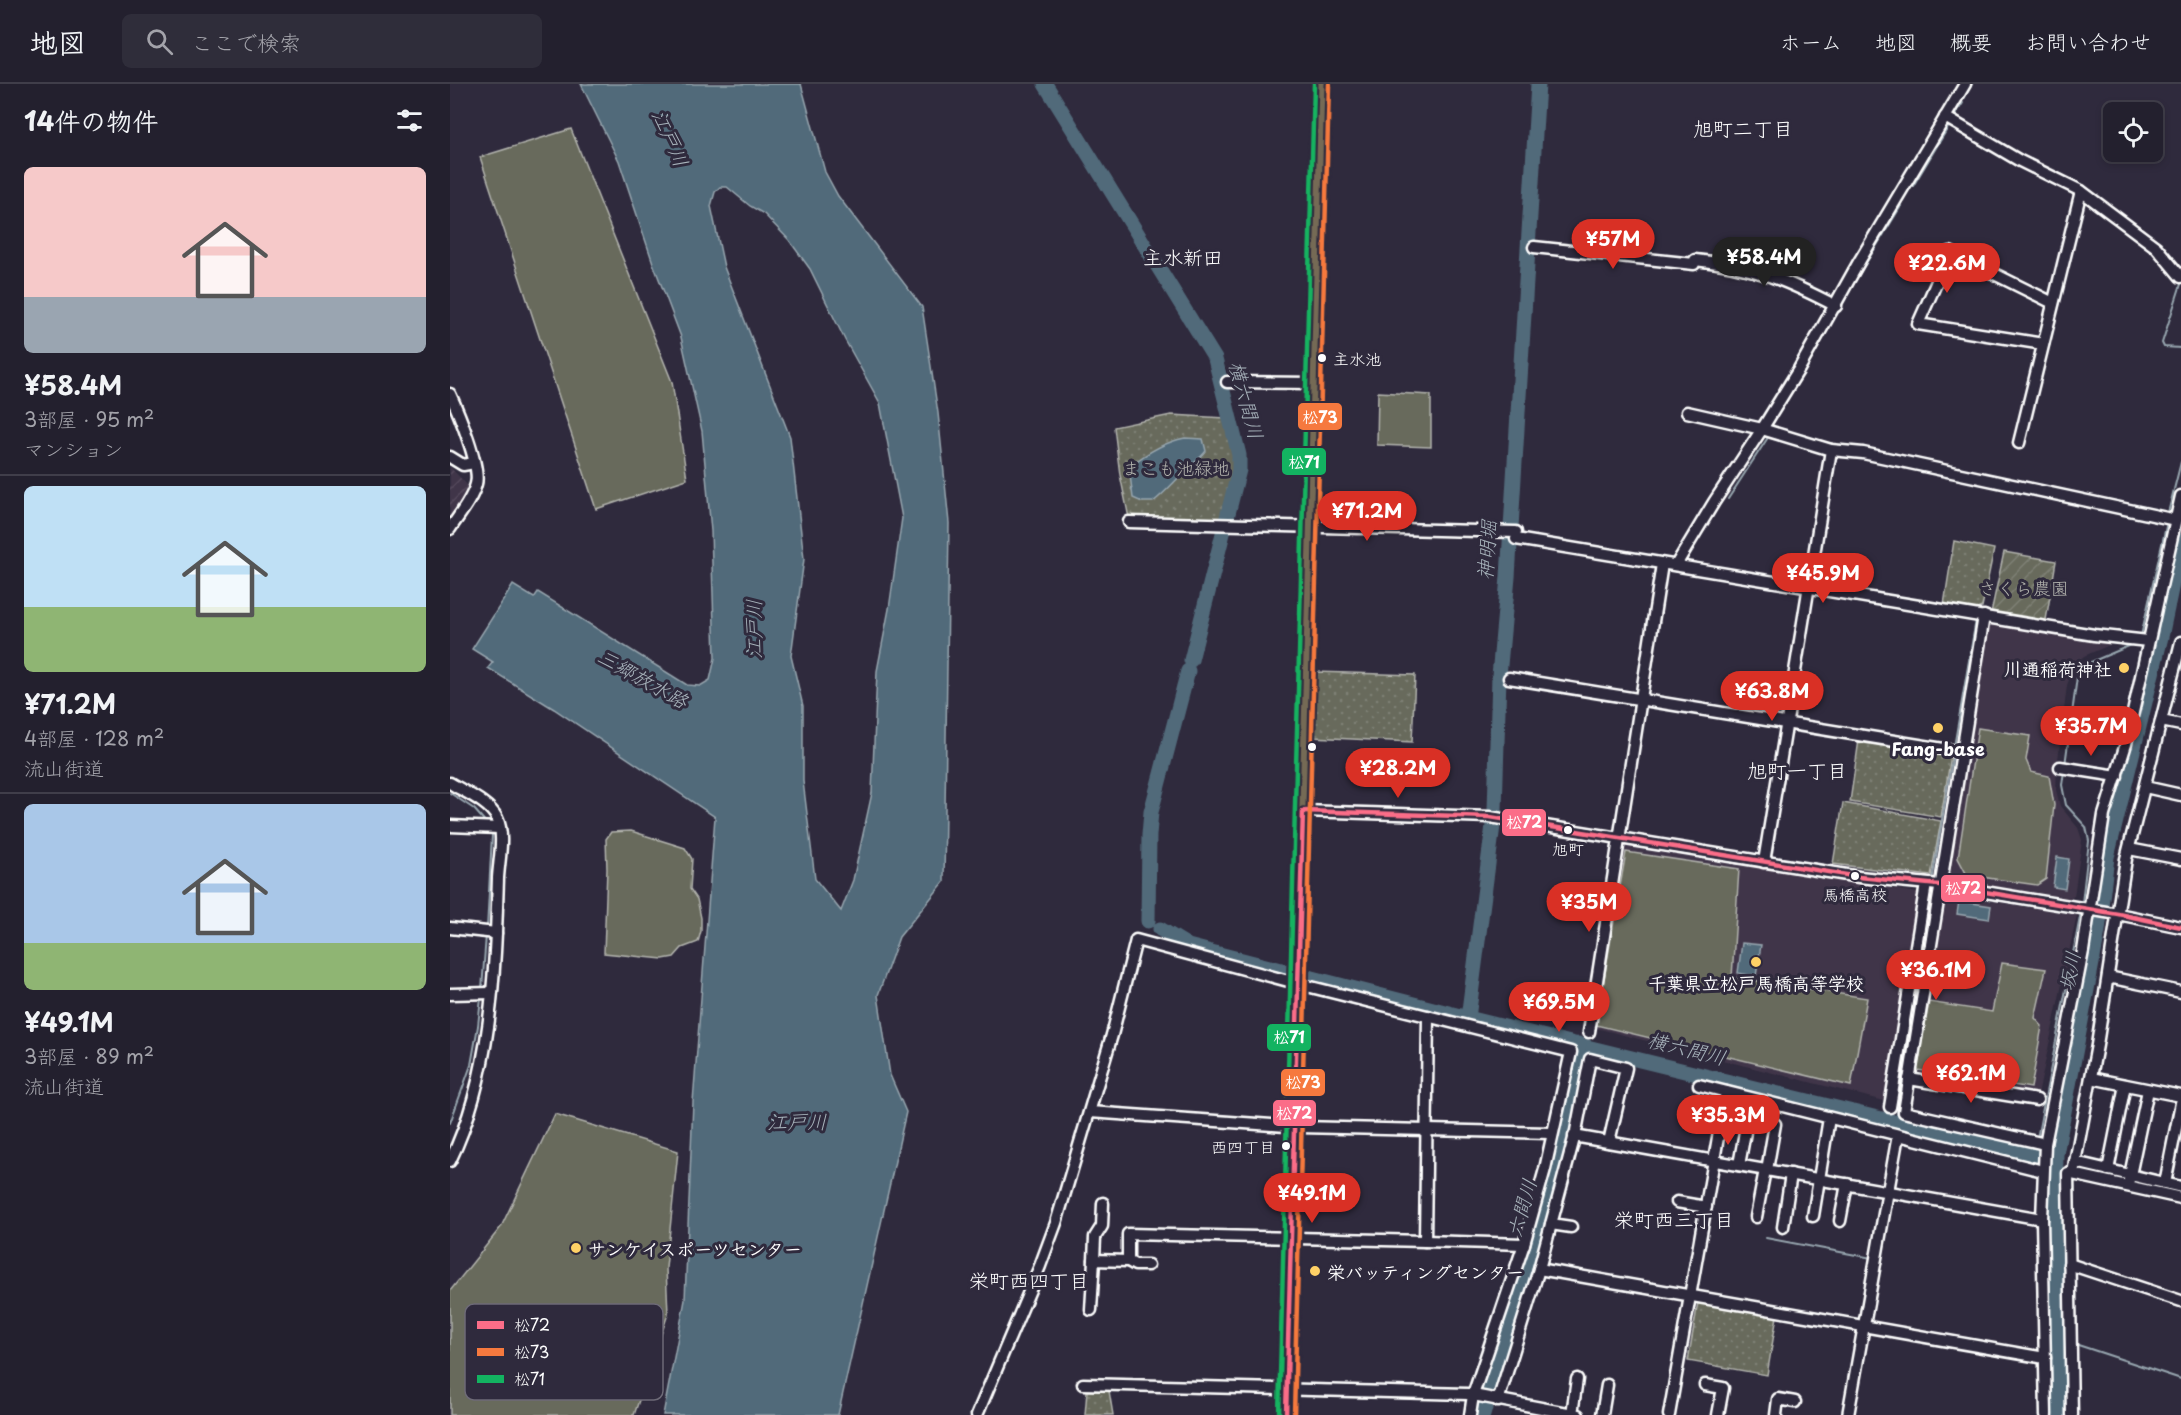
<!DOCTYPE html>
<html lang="ja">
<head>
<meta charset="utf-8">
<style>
  :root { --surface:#23202e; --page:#2f2d3a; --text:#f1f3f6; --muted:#a3a3aa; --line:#403e4a; --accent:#d93025 }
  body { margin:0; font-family:"Playpen Sans","Klee One",sans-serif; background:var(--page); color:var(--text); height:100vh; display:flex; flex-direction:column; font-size:22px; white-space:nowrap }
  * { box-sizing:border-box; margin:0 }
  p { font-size:20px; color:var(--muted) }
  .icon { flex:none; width:33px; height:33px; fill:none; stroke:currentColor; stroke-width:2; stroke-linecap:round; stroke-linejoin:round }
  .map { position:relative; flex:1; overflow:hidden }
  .details { display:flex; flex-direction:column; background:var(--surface); width:450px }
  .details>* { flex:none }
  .tools { position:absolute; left:1653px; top:18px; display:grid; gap:12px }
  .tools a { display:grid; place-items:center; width:60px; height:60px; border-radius:9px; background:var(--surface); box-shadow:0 3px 9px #0003,0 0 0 2px var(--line); font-size:30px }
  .price { position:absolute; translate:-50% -51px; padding:0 14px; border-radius:21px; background:var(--accent); color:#fff; font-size:20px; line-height:39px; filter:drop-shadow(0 2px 3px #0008) }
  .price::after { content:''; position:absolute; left:50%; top:36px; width:18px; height:14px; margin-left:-9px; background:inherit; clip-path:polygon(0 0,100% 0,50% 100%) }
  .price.selected { background:#222; color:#fff }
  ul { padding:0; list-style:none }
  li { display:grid; align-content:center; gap:12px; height:318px; padding:0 24px }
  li+li { border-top:2px solid var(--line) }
  li span { display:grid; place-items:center; height:186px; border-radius:9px; color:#555 }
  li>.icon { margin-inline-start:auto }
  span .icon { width:108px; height:108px; fill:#fffc; stroke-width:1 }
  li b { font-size:26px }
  h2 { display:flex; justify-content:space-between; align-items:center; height:72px; padding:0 24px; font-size:26px }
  header { display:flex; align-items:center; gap:36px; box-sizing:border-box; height:84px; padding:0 30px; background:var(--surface); border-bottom:2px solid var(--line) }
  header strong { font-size:28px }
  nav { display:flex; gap:33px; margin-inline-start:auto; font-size:21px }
  .search { width:420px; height:54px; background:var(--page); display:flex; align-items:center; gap:15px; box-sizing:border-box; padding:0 21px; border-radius:9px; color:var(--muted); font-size:22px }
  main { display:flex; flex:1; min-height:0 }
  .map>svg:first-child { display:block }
  .built { fill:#413649 }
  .industrial { fill:url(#industrial-furrows) }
  .grass { fill:url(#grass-dots); stroke:#b3b4ae; stroke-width:1.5 }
  .garden { fill:url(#garden-furrows); stroke:#b3b4ae; stroke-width:1.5 }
  .pitch { fill:#676a5c; stroke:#b3b4ae; stroke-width:1.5 }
  .water { fill:#516a7a; stroke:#97a6af; stroke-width:1.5; fill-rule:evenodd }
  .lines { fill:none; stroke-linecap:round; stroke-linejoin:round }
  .stream { stroke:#97a6af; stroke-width:2 }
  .river { stroke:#516a7a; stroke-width:15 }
  .minor-casing { stroke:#fff; stroke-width:15 }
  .major-casing { stroke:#fff; stroke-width:16 }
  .minor { stroke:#2f2a3d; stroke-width:10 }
  .major { stroke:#756a55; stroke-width:12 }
  .bus-1-casing { stroke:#2f2a3d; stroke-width:9 }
  .bus-2-casing { stroke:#2f2a3d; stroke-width:9 }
  .bus-3-casing { stroke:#2f2a3d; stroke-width:9 }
  .bus-1 { stroke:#fb6d88; stroke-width:4.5 }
  .bus-2 { stroke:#f6793e; stroke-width:4.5 }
  .bus-3 { stroke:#13b361; stroke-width:4.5 }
  .bus-dot { fill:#fff; stroke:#2f2a3d; stroke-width:2 }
  .poi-dot { fill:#ffd166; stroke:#2f2a3d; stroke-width:2 }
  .labels { text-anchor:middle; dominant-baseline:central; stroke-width:6; stroke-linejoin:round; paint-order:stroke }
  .bus-label { font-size:16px; fill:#fff; stroke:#2f2a3d }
  .park-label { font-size:18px; fill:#b3b4ae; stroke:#2f2a3d }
  .poi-label { font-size:18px; font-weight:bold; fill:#fff; stroke:#2f2a3d }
  .neighbourhood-label { font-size:20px; fill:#fff; stroke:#2f2a3d }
  .water-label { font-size:20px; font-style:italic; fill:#a8b4bc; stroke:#2f2a3d }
  .key { fill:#2f2a3d; stroke:#6d6a77; stroke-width:1.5 }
  .key-label { font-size:16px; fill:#fff }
  .line-badge { stroke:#2f2a3d; stroke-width:2 }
  .badge-label { font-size:16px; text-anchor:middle; font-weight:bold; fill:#fff }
</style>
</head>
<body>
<header>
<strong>地図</strong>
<div class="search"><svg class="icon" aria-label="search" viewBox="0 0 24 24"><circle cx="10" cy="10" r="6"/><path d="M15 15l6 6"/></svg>ここで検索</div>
<nav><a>ホーム</a><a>地図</a><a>概要</a><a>お問い合わせ</a></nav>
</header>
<main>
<section class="details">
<h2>14件の物件<svg class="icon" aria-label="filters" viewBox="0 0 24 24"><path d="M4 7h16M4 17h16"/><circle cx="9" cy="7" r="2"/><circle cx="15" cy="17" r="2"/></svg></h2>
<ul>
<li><span style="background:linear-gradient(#f6c9c9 70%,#9aa5b1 0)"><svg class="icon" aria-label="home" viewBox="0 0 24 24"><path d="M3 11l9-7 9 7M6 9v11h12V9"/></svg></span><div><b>¥58.4M</b><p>3部屋 · 95 m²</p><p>マンション</p></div></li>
<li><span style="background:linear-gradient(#bfe0f5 65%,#8fb573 0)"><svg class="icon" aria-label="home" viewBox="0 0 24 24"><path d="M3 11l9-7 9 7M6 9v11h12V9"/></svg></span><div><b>¥71.2M</b><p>4部屋 · 128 m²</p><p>流山街道</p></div></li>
<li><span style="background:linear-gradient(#a9c7e8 75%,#8fb573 0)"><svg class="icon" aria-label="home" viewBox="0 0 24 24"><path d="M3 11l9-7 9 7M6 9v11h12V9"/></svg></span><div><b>¥49.1M</b><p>3部屋 · 89 m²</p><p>流山街道</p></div></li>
</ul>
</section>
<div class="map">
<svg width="1731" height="1331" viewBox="0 0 1731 1331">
  <defs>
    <pattern id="industrial-furrows" width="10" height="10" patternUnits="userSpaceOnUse" patternTransform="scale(1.5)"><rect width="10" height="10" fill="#413649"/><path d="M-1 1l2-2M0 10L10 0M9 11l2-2" fill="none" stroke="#544a5b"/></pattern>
    <pattern id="grass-dots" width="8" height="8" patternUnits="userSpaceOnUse" patternTransform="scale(1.5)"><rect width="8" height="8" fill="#676a5c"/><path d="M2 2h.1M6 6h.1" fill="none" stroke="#7e8074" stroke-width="1.8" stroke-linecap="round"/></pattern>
    <pattern id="garden-furrows" width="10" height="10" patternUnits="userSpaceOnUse" patternTransform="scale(1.5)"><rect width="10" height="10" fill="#676a5c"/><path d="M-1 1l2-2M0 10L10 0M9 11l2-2" fill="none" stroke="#7e8074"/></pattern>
  </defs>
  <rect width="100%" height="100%" fill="#2f2a3d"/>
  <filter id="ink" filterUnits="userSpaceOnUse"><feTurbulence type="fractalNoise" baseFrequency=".0167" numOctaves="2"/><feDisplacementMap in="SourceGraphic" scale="12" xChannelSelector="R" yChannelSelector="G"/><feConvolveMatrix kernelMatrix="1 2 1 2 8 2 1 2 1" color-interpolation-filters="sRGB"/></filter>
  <g filter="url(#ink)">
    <g class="built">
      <path d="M 1542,538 L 1671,556 L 1634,572 L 1625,580 L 1617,601 L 1607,684 L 1606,706 L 1610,722 L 1628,744 L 1632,756 L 1624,812 L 1620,814 L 1499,795 L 1498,793 L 1539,541 Z"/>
      <path d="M 1174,763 L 1469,809 L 1470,814 L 1434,1017 L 1146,944 L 1143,941 L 1170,766 Z"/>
      <path d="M 1494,810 L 1627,831 L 1588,1011 L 1465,991 Z"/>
    </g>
    <path class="industrial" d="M 0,383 L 19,403 L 0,437 Z"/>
    <g class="grass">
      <path d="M 721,331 L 776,334 L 785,362 L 787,384 L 773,436 L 679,434 L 670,391 L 664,343 Z"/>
      <path d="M 1504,457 L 1544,465 L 1532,523 L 1525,526 L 1494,521 Z"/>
      <path d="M 865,588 L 965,591 L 962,658 L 862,653 Z"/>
      <path d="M 1409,656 L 1501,671 L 1491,733 L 1400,718 Z"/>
      <path d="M 1393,719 L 1491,737 L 1481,792 L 1383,780 Z"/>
      <path d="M 1248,1218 L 1327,1232 L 1317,1291 L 1238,1277 Z"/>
      <path d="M 637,1307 L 659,1307 L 663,1331 L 635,1331 Z"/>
    </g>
    <path class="garden" d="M 1554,468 L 1606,477 L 1596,536 L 1541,529 Z"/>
    <g class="pitch">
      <path d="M 121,45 L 222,298 L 237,395 L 146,425 L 30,73 Z"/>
      <path d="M 928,308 L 981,311 L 981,363 L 927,361 Z"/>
      <path d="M 1528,644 L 1580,652 L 1576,676 L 1581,688 L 1599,692 L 1604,721 L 1596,795 L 1587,801 L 1517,791 L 1508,774 Z"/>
      <path d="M 181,747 L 235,764 L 242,775 L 240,805 L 247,815 L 251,834 L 251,847 L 248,858 L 232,864 L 224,873 L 213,875 L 154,869 L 157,785 L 156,755 L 161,748 Z"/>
      <path d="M 1176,768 L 1289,785 L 1282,893 L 1417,914 L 1401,1002 L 1146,941 Z"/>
      <path d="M 1552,879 L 1596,885 L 1585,934 L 1592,942 L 1581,1004 L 1467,986 L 1479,918 L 1542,928 Z"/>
      <path d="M 105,1030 L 228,1067 L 216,1184 L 218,1230 L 184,1331 L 0,1331 L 0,1207 L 51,1143 Z"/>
    </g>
    <g class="water">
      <path d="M 131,0 L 351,0 L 375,88 L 388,112 L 472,223 L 488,329 L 499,439 L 494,798 L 449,853 L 428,911 L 440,991 L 456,1028 L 388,1331 L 213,1331 L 235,1216 L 243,1018 L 265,733 L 104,625 L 38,584 L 43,578 L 22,565 L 63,501 L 84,514 L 88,508 L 237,601 L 250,602 L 260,596 L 265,574 L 261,447 L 252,347 L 231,253 L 203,179 L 169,77 ZM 270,103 L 277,103 L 300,122 L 314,130 L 339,156 L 360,185 L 395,256 L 430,319 L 452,434 L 439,525 L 427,587 L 422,709 L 403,796 L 391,827 L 365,795 L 353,697 L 353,622 L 341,572 L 354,475 L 340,353 L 274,183 L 261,122 L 265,108 Z"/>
      <path d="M 735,354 L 753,355 L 756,367 C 750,375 742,380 735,387 C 724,398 715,409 703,418 L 692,418 L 683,414 L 679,383 C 695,370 714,358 735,354 Z"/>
      <path d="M 1607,773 L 1619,775 L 1615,805 L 1603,803 Z"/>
      <path d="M 1509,817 L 1541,822 L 1539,835 L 1507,830 Z"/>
      <path d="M 1292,859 L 1311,861 L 1306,892 L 1288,889 Z"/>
    </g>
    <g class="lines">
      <g class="stream">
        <path d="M 1514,15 L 1522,0"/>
        <path d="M 1504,33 L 1513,19"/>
        <path d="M 1463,102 L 1499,42"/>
        <path d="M 1405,197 L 1451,122"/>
        <path d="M 1731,200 L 1712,259 L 1714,263 L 1731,264"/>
        <path d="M 1363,272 L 1402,202"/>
        <path d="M 1356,284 L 1359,278"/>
        <path d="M 1321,340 L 1343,304"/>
        <path d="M 1278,415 L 1317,355"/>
        <path d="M 1718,429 L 1731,378"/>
        <path d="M 1691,552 L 1717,438"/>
        <path d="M 1504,663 L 1526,536"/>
        <path d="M 1615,681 L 1627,593 L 1634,581 L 1686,559"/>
        <path d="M 1614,687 L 1612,701 L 1616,721 L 1636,743 L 1639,757 L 1632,819"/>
        <path d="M 0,709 L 24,725 L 38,741"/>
        <path d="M 1482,797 L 1503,669"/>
        <path d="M 37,845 L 42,751 L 41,746"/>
        <path d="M 32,905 L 36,851"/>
        <path d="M 1446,1038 L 1462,921 L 1481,805"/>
        <path d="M 0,1039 L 21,981 L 28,942 L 31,914"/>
        <path d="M 1587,1055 L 1631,828"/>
        <path d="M 1583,1072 L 1586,1060"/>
        <path d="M 1316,1154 L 1422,1174"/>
        <path d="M 1625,1260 L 1731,1295"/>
      </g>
      <g class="river">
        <path d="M 595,0 L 765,275 L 789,371 L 789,386 L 741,576"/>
        <path d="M 698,837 L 699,751 L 701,728 L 738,587"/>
        <path d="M 710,845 L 738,862 L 1018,934 L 1583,1072"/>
        <path d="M 1018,934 L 1045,726 L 1049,592 L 1058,493 L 1088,0"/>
        <path d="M 1033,1331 L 1105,1080 L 1129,960"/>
        <path d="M 1610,1331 L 1604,1159 L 1606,1070 L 1648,847 L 1657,773 L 1711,553 L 1731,457"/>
      </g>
      <g class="minor-casing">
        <g id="minor">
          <path d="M 1495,33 L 1570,77 L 1631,107 L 1706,163 L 1731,193"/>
          <path d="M 1084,163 L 1244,180"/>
          <path d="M 1245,176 C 1302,182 1336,196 1386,222"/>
          <path d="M 1593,260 L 1468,240 L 1500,168 L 1603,219"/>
          <path d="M 777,298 L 865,299"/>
          <path d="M 0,310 C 8,327 31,383 26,400 C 22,416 9,431 0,445"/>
          <path d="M 1237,328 L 1312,345 L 1381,366 L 1413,369 L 1726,436"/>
          <path d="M 1569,359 L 1631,107"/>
          <path d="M 0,373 L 13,381 L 24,379"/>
          <path d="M 679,438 L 1066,448"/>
          <path d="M 1066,455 L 1644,551 L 1698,557"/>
          <path d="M 1226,481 L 1264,418 L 1312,345 L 1349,285 L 1410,176 L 1515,0"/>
          <path d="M 1534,532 L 1454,1028 L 1595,1060"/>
          <path d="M 1059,594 L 1512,668"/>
          <path d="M 1711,637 L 1731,641"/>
          <path d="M 1610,683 L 1667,692"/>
          <path d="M 0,699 C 14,708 39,718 47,734 C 55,750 49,776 48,794 C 45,888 42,991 0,1077"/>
          <path d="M 1695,703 L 1731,711"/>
          <path d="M 853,727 L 1040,733 L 1409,793 L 1499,802 L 1668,830 L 1731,843"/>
          <path d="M 0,742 L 49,744"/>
          <path d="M 1679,765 L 1731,775"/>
          <path d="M 1314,778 L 1381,366"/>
          <path d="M 0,844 L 46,849"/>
          <path d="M 1658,893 L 1731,908"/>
          <path d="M 0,910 L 41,909"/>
          <path d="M 1139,948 L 1212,480"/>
          <path d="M 1641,994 L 1731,1012"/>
          <path d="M 1459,995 L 1587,1016"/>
          <path d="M 1249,1001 L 1593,1087"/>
          <path d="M 1440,1023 L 1476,800"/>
          <path d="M 640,1028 L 850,1043 L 1101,1049"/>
          <path d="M 1124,1052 L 1592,1135"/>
          <path d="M 1625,1078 L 1731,1103"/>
          <path d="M 1289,1081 L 1295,1048"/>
          <path d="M 1317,1086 L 1325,1040"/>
          <path d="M 1658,1086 L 1675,1001"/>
          <path d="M 1623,1089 L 1647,961 L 1676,775 L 1731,558"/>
          <path d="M 1679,1096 L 1698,1006"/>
          <path d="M 1715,1099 L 1731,1019"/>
          <path d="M 1227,1118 L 1256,1123"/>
          <path d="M 1363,1132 L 1379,1034"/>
          <path d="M 1306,1133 L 1315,1086"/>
          <path d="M 1390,1137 L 1397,1100"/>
          <path d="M 1101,1140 L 1121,1143"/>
          <path d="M 1333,1143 L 1341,1090"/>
          <path d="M 975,1157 L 1074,1160"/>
          <path d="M 644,1176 L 645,1153 L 652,1142 L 653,1119"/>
          <path d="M 678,1177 L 685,1181 L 698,1181"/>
          <path d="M 1619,1180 L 1731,1217"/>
          <path d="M 1089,1185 L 1595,1274"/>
          <path d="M 641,1226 L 644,1176 L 678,1177 L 678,1150 L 975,1157 L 978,932"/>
          <path d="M 633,1300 L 1018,1310 L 1128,1331"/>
          <path d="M 1255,1301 L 1273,1304 L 1268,1331"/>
          <path d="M 1048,1317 L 1089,1185 L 1126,1047 L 1140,975 L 1176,984 L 1159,1058"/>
          <path d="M 1122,1330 L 1127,1295"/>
          <path d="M 527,1331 L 590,1182 L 606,1139 L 662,951 L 686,856 L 857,902 L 1121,968 L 1095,1085 L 1074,1160 L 1023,1311 L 1020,1331"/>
          <path d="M 1152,1331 L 1157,1301"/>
          <path d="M 1219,1331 L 1276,1008"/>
          <path d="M 1326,1331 L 1328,1315 L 1345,1318"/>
          <path d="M 1398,1331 L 1448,1051"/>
          <path d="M 1596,1331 L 1592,1135 L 1595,1060 L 1633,867 L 1654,731 L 1676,660 L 1731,412"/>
          <path d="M 1622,1331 L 1618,1089 L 1731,1114"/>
        </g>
      </g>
      <g class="major-casing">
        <path id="major" d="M 836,1331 L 872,0"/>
      </g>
      <use href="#minor" class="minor"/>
      <use href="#major" class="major"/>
      <g class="bus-1-casing">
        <g id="bus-1">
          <path d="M 853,727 L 1040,733 L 1409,793 L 1499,802 L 1668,830 L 1731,843"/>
          <path d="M 836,1331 L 853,727"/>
        </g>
      </g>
      <g class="bus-2-casing">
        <path id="bus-2" d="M 844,1331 L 879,0"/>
      </g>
      <g class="bus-3-casing">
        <path id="bus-3" d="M 829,1331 L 864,0"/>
      </g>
      <use href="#bus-1" class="bus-1"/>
      <use href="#bus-2" class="bus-2"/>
      <use href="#bus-3" class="bus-3"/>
    </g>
  </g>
  <g class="bus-dot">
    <circle cx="872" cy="274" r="5"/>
    <circle cx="862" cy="663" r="5"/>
    <circle cx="1118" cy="746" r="5"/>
    <circle cx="1405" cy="792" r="5"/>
    <circle cx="836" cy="1062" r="5"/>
  </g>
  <g class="poi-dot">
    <circle cx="1674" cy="584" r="6"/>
    <circle cx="1488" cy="644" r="6"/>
    <circle cx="1306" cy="878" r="6"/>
    <circle cx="126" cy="1164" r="6"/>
    <circle cx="865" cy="1187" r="6"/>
  </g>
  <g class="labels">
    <g class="bus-label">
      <text x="883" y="274" text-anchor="start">主水池</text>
      <text x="1118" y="764">旭町</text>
      <text x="1405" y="810">馬橋高校</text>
      <text x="825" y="1062" text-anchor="end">西四丁目</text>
    </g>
    <g class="park-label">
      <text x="726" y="383">まこも池緑地</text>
      <text x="1574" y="503">さくら農園</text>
    </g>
    <g class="poi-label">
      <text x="1662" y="584" text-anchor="end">川通稲荷神社</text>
      <text x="1488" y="664">Fang-base</text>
      <text x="1306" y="898">千葉県立松戸馬橋高等学校</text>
      <text x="138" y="1164" text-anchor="start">サンケイスポーツセンター</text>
      <text x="877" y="1187" text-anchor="start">栄バッティングセンター</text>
    </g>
    <g class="neighbourhood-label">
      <text x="1293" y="44">旭町二丁目</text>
      <text x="733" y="173">主水新田</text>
      <text x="1347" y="686">旭町一丁目</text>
      <text x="1224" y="1135">栄町西三丁目</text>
      <text x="579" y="1196">栄町西四丁目</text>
    </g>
    <g class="water-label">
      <text transform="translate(221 54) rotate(66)">江戸川</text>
      <text transform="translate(797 316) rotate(75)">横六間川</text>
      <text transform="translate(1036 466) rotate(-86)">神明堀</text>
      <text transform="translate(303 545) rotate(-90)">江戸川</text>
      <text transform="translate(193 594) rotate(29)">三郷放水路</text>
      <text transform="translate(1619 887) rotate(-79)">坂川</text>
      <text transform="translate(1237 964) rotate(14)">横六間川</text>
      <text x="347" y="1037">江戸川</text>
      <text transform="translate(1071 1124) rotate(-74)">六間川</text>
    </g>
  </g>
  <rect x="15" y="1220" width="198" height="96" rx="9" class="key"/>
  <rect x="27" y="1237" width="27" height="8" fill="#fb6d88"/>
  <rect x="27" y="1264" width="27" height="8" fill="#f6793e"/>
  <rect x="27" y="1291" width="27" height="8" fill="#13b361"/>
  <g class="key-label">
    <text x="64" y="1247">松72</text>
    <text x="64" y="1274">松73</text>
    <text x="64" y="1301">松71</text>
  </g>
  <g class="line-badge">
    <rect x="847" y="318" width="46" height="29" rx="6" fill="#f6793e"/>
    <rect x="831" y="363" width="46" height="29" rx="6" fill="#13b361"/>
    <rect x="1051" y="724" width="46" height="29" rx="6" fill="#fb6d88"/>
    <rect x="1490" y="790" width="46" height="29" rx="6" fill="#fb6d88"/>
    <rect x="816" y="939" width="46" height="29" rx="6" fill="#13b361"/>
    <rect x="830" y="984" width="46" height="29" rx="6" fill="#f6793e"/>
    <rect x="822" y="1015" width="45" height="28" rx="6" fill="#fb6d88"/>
  </g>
  <g class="badge-label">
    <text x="870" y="339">松73</text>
    <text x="854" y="384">松71</text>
    <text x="1074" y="744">松72</text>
    <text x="1513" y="810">松72</text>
    <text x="839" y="959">松71</text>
    <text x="853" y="1004">松73</text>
    <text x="844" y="1035">松72</text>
  </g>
</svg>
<div class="tools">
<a><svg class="icon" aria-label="locate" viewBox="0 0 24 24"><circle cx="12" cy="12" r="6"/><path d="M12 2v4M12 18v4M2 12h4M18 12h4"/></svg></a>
</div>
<b class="price" style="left:1163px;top:186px">¥57M</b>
<b class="price selected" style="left:1314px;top:204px">¥58.4M</b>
<b class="price" style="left:1497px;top:210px">¥22.6M</b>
<b class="price" style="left:917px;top:458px">¥71.2M</b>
<b class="price" style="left:1373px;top:520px">¥45.9M</b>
<b class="price" style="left:1322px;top:638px">¥63.8M</b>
<b class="price" style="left:1641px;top:673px">¥35.7M</b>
<b class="price" style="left:948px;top:715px">¥28.2M</b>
<b class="price" style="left:1139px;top:849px">¥35M</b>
<b class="price" style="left:1486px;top:917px">¥36.1M</b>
<b class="price" style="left:1109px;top:949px">¥69.5M</b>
<b class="price" style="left:1521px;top:1020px">¥62.1M</b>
<b class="price" style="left:1278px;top:1062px">¥35.3M</b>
<b class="price" style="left:862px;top:1140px">¥49.1M</b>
</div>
</main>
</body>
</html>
